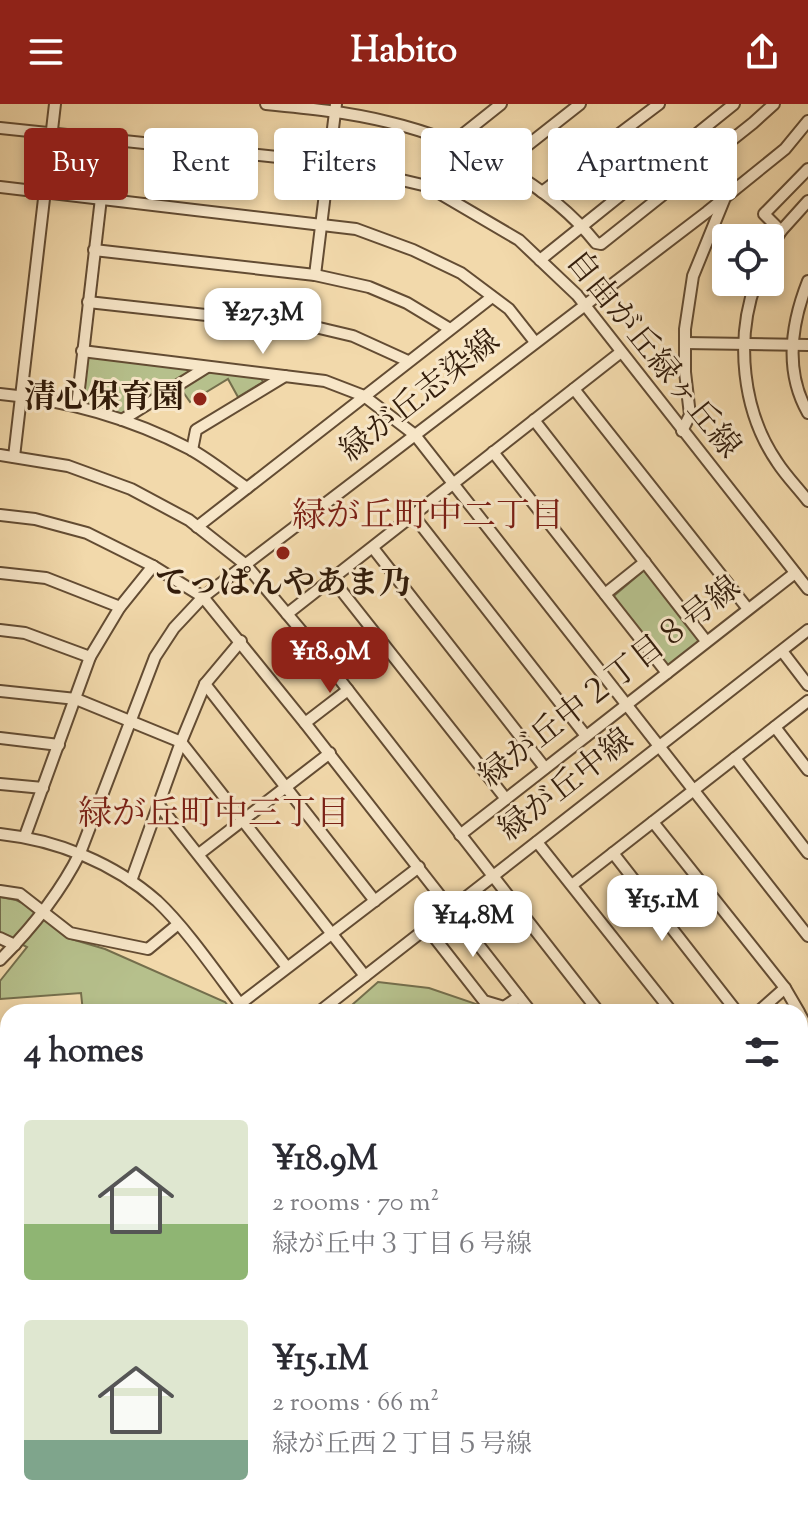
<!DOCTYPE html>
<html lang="en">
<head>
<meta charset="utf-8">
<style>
  :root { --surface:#fff; --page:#f2f2f3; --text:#2b2b33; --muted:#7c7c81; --accent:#8f2418 }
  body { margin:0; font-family:"Sorts Mill Goudy","Noto Serif JP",serif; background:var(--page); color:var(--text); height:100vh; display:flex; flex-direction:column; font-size:30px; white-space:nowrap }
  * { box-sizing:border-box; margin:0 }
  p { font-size:26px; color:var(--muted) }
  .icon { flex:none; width:44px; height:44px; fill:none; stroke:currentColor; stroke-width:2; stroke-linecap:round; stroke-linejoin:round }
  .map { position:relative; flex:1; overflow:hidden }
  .drawer { position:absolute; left:0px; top:900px; width:808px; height:512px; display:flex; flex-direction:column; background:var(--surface); border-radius:24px 24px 0 0; box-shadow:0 4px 12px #0003 }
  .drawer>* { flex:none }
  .hud { position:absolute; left:24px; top:24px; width:760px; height:72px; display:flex; gap:16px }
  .tools { position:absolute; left:712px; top:120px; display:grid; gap:16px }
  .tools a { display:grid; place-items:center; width:72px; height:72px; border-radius:8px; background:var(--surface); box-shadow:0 4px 12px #0003; font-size:40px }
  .price { position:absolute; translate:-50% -68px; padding:0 18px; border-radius:16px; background:#fff; color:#222; font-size:26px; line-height:52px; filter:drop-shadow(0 2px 4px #0008) }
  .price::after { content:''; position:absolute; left:50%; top:48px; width:24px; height:18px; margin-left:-12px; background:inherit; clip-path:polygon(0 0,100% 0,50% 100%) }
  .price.active { background:var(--accent); color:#fff }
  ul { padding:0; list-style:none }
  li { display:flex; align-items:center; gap:24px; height:200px; padding:0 24px }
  li span { display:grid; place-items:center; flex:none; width:224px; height:160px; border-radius:8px; color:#555 }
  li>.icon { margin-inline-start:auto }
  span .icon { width:96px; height:96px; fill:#fffc; stroke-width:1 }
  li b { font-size:34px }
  h2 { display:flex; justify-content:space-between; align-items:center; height:96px; padding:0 24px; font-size:34px }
  .chip { padding:0 28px; border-radius:8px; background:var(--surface); box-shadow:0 4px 12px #0003; font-size:28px; line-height:72px }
  .chip.active { background:var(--accent); color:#fff }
  header { display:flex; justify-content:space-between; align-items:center; height:104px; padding:0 24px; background:var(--accent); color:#fff; font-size:36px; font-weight:700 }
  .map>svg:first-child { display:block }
  .green { fill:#b6c08c; stroke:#746e4c; stroke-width:2 }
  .water { fill:#a1b7b6; stroke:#757972; stroke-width:2 }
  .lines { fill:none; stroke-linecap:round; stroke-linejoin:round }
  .minor-casing { stroke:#634c33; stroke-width:14 }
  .minor { stroke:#f7e6c8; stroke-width:10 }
  .poi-dot { fill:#8f2418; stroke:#f7e6c8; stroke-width:3 }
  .labels { text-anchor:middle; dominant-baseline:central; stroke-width:6; stroke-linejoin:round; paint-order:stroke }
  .street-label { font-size:32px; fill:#331d0b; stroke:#f7e6c8 }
  .poi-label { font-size:32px; font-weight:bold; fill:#331d0b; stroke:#f7e6c8; text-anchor:end }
  .neighbourhood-label { font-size:34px; fill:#7a1f14; stroke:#f7e6c8 }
</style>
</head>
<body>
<header><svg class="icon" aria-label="menu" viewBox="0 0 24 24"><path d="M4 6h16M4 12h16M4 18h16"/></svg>Habito<svg class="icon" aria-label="share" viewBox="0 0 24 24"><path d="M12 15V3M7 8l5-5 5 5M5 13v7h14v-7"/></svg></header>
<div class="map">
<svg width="808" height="1412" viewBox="0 0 808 1412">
  <rect width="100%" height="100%" fill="#f2d9ab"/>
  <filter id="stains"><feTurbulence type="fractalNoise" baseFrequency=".0025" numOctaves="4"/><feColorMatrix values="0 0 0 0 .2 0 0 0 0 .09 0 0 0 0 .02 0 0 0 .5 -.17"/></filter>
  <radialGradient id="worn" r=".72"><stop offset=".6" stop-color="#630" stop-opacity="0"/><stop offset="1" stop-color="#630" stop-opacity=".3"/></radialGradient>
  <g class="green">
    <path d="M 82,247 L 207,263 L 122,316 L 77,302 Z"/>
    <path d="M 209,268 L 261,274 L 263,278 L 238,293 L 228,275 L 190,298 L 181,285 Z"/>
    <path d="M 648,463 L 706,537 L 667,569 L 609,496 Z"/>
    <path d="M 0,793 L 16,796 L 33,804 L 68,834 L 105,845 L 225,898 L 233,908 L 83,908 L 81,889 L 0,895 L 0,877 L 27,843 L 0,829 Z"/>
    <path d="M 378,878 L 429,884 L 482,902 L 487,908 L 344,908 Z"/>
    <path d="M 0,1002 L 8,1002 L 8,1049 L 0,1050 Z"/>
    <path d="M 8,1056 L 8,1187 L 0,1187 L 0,1057 Z"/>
  </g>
  <path class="water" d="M 800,1295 L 808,1300 L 808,1412 L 740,1412 L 734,1404 L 800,1404 Z"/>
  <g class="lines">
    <g class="minor-casing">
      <g id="minor">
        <path d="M 266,0 C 307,4 348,8 388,18 C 464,36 546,77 596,139 L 601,140 L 753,19 L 774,0"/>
        <path d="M 0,24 L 325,58 L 427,82 L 519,136 L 577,191 L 808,485"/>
        <path d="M 452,39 L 501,0"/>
        <path d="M 500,63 L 580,0"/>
        <path d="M 0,83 L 356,125 L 413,146 L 461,169 L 509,205 L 535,238"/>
        <path d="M 542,88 L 659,0"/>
        <path d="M 781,127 L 764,110 L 808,65"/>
        <path d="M 770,145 L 781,127 L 808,97"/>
        <path d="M 94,146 L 315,171 L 369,183 L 407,199 L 450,225"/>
        <path d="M 540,156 L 734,0"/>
        <path d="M 315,171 L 336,0"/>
        <path d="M 808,177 C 791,220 784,267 808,309"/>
        <path d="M 756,178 C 735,235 742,307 777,358 C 786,372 798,384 808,397"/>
        <path d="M 88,198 L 315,223 L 353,232 L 408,257"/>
        <path d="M 685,239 L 808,241"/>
        <path d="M 82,247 L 325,277 L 364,292 L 415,331 L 808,832"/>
        <path d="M 574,285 L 748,505"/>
        <path d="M 0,290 C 66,296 130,314 190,345 C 210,356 228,371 247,384"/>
        <path d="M 77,302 L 101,94"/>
        <path d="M 122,316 L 207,263"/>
        <path d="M 534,316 L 706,537"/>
        <path d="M 682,327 L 690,311 L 685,268 L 685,225 L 693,172 L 724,96"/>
        <path d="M 192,346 L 196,326 L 285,272"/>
        <path d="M 493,348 L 667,569"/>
        <path d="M 0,351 L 68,362 L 131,385 L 189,416 L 246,461 L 309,536 L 599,908"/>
        <path d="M 14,353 L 55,0"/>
        <path d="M 0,411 L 35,415 L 87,429 L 153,462 L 203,493 L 305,619 L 531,908"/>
        <path d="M 413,411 L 586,632"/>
        <path d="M 197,423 L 492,193"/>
        <path d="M 373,444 L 545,664"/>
        <path d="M 0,469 L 46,474 L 120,503"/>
        <path d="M 333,476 L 506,695"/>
        <path d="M 605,490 L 645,458"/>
        <path d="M 287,510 L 621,248"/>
        <path d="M 0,526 L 25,529 L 90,553"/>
        <path d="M 782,547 L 808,581"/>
        <path d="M 205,580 L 375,797"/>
        <path d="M 0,587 L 76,595 L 181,638 L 365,872"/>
        <path d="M 305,619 L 348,586"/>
        <path d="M 775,623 L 808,666"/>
        <path d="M 0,634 L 59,641"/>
        <path d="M 735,654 L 808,749"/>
        <path d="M 0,680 L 43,684"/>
        <path d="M 158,700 L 286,862"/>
        <path d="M 653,718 L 785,884 L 799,908"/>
        <path d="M 0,730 C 57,736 114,759 157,797 C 187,825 220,874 246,908"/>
        <path d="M 460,731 L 795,469"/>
        <path d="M 25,732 L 90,553 L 120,503 L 153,462"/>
        <path d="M 537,738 L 672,908"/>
        <path d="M 613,749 L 737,908"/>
        <path d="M 199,750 L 330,649"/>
        <path d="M 131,777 L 181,638 L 205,580 L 241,537"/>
        <path d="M 572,781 L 808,597"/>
        <path d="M 0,787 L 20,790 L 70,829 L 148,845 L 177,821"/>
        <path d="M 427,824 L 484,897 L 504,903 L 519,893"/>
        <path d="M 0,834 L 15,841"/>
        <path d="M 0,856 C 32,824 60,789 80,749 L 155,553 L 174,524 L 203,493 L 707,108 L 785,45 L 808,17"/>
        <path d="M 240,900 L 419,763"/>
        <path d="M 319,908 L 808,526"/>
        <path d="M 758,908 L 785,884"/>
        <path d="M 800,910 L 808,925"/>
        <path d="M 800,945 L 808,941"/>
        <path d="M 0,988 L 8,987"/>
        <path d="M 800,1008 L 808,1004"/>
        <path d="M 800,1066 L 808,1062"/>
        <path d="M 800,1115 L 808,1150"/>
        <path d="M 800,1188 L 808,1187"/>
        <path d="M 0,1335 L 8,1334"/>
        <path d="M 76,1404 L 77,1412"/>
        <path d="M 664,1404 L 671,1412"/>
        <path d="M 0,1411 L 69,1404"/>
        <path d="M 264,1412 L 293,1409"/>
        <path d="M 351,1412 L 352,1404"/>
      </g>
    </g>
    <use href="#minor" class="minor"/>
  </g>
  <g class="poi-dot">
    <circle cx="200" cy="295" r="8"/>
    <circle cx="283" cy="449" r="8"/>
  </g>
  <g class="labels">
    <g class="street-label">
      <text transform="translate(652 251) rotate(51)">自由が丘緑ヶ丘線</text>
      <text transform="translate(421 293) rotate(-38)">緑が丘志染線</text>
      <text transform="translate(611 579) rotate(-38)">緑が丘中２丁目８号線</text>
      <text transform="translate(567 682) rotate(-38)">緑が丘中線</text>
    </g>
    <g class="poi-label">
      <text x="184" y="295">清心保育園</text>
      <text x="283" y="481" text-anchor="middle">てっぱんやあま乃</text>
    </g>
    <g class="neighbourhood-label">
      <text x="428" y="413">緑が丘町中二丁目</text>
      <text x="214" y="711">緑が丘町中三丁目</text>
    </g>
  </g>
  <rect width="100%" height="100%" filter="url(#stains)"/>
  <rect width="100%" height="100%" fill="url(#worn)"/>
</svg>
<div class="tools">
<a><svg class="icon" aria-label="locate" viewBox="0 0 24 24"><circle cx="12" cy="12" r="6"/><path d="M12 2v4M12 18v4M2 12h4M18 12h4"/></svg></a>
</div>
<b class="price" style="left:263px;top:252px">¥27.3M</b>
<b class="price active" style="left:330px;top:591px">¥18.9M</b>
<b class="price" style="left:662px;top:839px">¥15.1M</b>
<b class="price" style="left:473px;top:855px">¥14.8M</b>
<div class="hud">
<a class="chip active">Buy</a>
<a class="chip">Rent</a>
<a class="chip">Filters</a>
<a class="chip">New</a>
<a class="chip">Apartment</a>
</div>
<section class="drawer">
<h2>4 homes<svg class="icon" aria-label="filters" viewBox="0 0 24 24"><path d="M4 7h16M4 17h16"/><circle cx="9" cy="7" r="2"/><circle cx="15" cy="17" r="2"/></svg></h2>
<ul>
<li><span style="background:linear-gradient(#dfe7d0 65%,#8fb573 0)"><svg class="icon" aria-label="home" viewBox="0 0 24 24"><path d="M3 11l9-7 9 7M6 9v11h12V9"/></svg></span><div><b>¥18.9M</b><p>2 rooms · 70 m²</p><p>緑が丘中３丁目６号線</p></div></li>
<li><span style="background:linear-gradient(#dfe7d0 75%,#7fa58c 0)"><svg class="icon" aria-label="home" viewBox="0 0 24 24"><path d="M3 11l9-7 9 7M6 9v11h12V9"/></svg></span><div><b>¥15.1M</b><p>2 rooms · 66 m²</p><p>緑が丘西２丁目５号線</p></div></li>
</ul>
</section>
</div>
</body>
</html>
